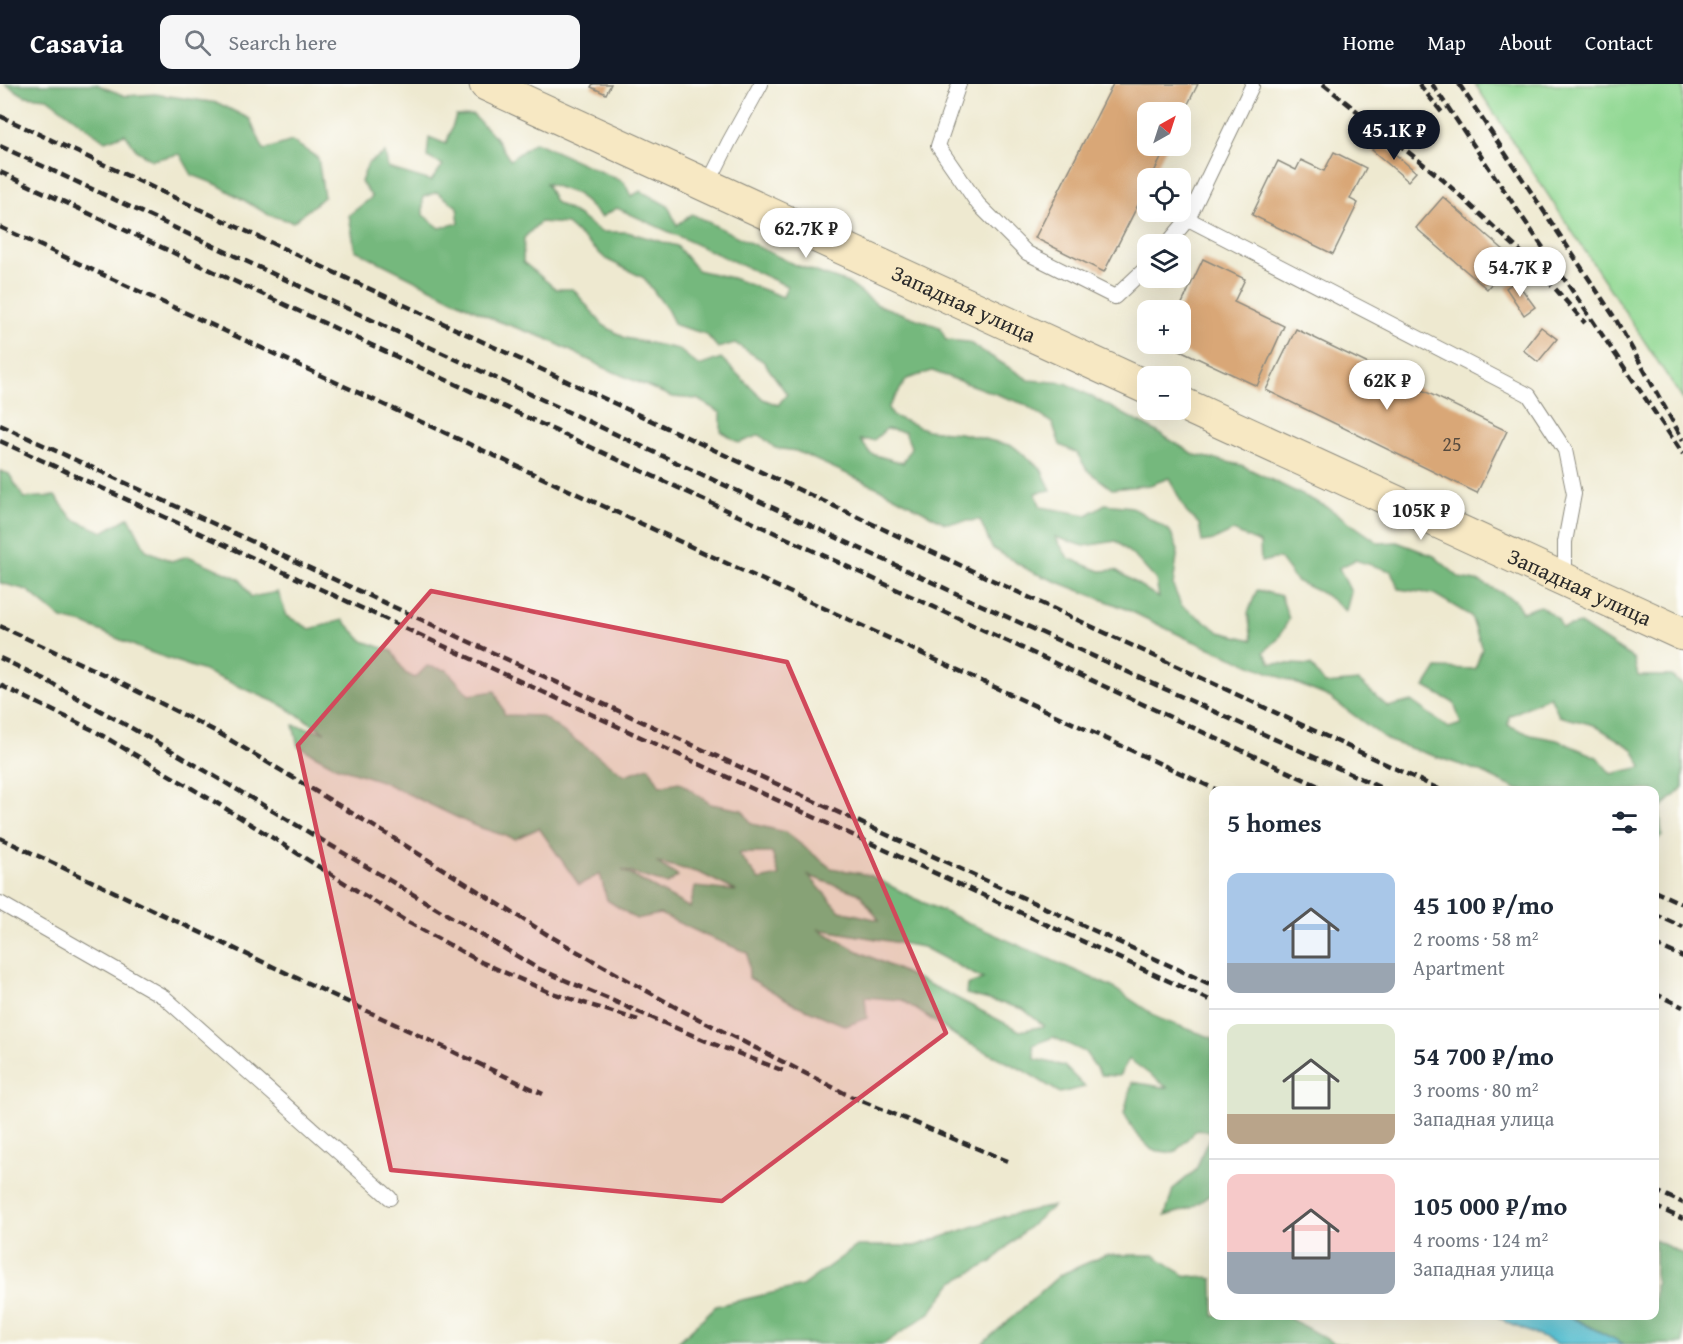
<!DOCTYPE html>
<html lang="en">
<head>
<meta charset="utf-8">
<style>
  :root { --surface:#fff; --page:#f6f6f7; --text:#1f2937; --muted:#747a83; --line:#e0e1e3; --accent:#111827 }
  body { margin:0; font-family:"Gentium Book Plus",serif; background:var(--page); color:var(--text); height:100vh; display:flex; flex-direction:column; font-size:22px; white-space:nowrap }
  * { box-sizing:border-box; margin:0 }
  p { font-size:20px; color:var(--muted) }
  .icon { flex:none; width:33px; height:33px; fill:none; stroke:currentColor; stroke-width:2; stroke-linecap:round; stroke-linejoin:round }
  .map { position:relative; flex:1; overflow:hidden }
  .sheet { position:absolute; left:1209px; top:702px; width:450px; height:534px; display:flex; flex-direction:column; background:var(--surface); border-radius:12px; box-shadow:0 6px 24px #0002 }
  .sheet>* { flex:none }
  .needle { width:39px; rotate:39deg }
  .controls { position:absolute; left:1137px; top:18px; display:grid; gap:12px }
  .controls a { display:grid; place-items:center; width:54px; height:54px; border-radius:12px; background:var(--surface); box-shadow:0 6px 24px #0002; font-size:30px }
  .price { position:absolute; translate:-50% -51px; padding:0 14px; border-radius:21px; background:#fff; color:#222; font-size:20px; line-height:39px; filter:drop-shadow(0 2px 3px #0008) }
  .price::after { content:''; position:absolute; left:50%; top:36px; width:18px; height:14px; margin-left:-9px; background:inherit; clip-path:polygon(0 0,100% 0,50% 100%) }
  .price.active { background:var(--accent); color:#fff }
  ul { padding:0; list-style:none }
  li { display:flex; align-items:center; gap:18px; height:150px; padding:0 18px }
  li+li { border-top:2px solid var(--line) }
  li span { display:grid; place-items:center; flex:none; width:168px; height:120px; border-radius:12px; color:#555 }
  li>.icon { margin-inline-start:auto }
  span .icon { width:72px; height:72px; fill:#fffc; stroke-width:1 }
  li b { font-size:26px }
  h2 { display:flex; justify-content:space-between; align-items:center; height:72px; padding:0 18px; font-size:26px }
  header { display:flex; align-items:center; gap:36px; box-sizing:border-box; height:84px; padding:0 30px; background:var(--accent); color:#fff }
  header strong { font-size:28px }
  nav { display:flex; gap:33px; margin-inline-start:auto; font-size:21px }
  .search { width:420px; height:54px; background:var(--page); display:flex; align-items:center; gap:15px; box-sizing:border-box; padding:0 21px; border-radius:12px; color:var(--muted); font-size:22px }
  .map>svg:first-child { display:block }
  .green { fill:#91d893; stroke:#5e825f; stroke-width:1.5 }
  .forest { fill:#74b87d; stroke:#507254; stroke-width:1.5; fill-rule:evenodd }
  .water { fill:#58c2d4; stroke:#427680; stroke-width:1.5 }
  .building { fill:#d9a777 }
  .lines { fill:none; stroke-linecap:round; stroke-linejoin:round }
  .lane-casing { stroke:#8c8a7e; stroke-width:16 }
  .secondary-casing { stroke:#8c8a7e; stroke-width:35 }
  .lane { stroke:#fff; stroke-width:14 }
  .secondary { stroke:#f7e8c3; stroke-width:33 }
  .rail { stroke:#2b2b2b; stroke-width:4.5; stroke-dasharray:9 4.5; stroke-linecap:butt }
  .marked { fill:#d1495b; fill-opacity:0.2; stroke:#d1495b; stroke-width:4.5; stroke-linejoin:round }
  .labels { text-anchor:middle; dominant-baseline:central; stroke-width:6; stroke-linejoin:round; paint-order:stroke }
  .number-label { font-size:20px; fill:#564a3e }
  .street-label { font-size:22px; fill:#2b2b2b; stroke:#fdfcf7 }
</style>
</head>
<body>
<header>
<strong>Casavia</strong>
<div class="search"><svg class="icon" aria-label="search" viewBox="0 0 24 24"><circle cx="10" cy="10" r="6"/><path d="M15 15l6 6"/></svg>Search here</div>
<nav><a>Home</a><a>Map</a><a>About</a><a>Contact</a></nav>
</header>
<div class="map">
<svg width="1683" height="1260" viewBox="0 0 1683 1260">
  <rect width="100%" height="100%" fill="#fdfcf7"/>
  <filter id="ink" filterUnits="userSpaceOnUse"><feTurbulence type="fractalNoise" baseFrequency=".0167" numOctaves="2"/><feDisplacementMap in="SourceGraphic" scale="12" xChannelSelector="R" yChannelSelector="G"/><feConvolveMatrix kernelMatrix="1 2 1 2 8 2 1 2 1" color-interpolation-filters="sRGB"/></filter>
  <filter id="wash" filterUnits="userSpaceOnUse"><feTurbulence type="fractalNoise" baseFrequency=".008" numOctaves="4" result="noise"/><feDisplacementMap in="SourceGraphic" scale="24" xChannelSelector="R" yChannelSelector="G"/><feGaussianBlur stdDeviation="1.35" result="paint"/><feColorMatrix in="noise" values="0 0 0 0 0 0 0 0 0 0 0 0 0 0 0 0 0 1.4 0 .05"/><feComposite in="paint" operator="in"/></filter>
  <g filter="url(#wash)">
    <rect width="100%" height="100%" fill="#eee9d0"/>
    <path class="green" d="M 1475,0 L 1683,0 L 1683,316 Z"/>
    <g class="forest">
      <path d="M 5,0 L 96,0 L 125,12 L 155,10 L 218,19 L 250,35 L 264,66 L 292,57 L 318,74 L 324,113 L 293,138 L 269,131 L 218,101 L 192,91 L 180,70 L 152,76 L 137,67 L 125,50 L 105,57 L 47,14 L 25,12 Z"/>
      <path d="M 473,31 L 495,53 L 510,76 L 535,58 L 624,98 L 631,112 L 641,107 L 668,122 L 677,141 L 692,130 L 793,180 L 848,199 L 878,221 L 940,243 L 946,256 L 968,258 L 1029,296 L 1066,299 L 1157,348 L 1195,371 L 1241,381 L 1327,423 L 1379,459 L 1397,458 L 1434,472 L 1460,494 L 1481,498 L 1515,516 L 1522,528 L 1540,522 L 1558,535 L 1562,544 L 1580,540 L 1634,575 L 1638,592 L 1671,592 L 1683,601 L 1683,704 L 1660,725 L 1662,752 L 1655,759 L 1654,706 L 1518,706 L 1479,687 L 1389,657 L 1329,613 L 1188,555 L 1124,524 L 1032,488 L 992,464 L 980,436 L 945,439 L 885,407 L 796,367 L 775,364 L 760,351 L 739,359 L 721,347 L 721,329 L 697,315 L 672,313 L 605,284 L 545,254 L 495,236 L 355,166 L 349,131 L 372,113 L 361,98 L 368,79 L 385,69 L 388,84 L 431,97 L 443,81 L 427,73 L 429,53 L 446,60 L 456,32 ZM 546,99 L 577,110 L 601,133 L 617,124 L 787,202 L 783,213 L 732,194 L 697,186 L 677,162 L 627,148 L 601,148 L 579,132 L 555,118 ZM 437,108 L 457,123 L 459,139 L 440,144 L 423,131 L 423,113 ZM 540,138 L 567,140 L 606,175 L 644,194 L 667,225 L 675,241 L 706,250 L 718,264 L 735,259 L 763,277 L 787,310 L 778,321 L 763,315 L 721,274 L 699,282 L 678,265 L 625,254 L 603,241 L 573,205 L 556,205 L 523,178 L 524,154 ZM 932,287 L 1024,320 L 1053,340 L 1060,361 L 1077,369 L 1087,386 L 1112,405 L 1150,401 L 1169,394 L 1187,429 L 1199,440 L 1202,458 L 1214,456 L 1233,447 L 1260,459 L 1261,478 L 1279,474 L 1296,497 L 1324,510 L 1346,527 L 1351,508 L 1339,484 L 1355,476 L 1391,487 L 1399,505 L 1434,510 L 1471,532 L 1482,565 L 1475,585 L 1437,584 L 1425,603 L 1454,619 L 1461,640 L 1449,644 L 1411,617 L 1388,623 L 1359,597 L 1325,600 L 1311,581 L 1271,579 L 1264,568 L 1278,555 L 1289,535 L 1281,512 L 1257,506 L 1248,529 L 1252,556 L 1220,548 L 1181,521 L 1173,502 L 1178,466 L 1170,447 L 1132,423 L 1105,420 L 1087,431 L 1041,423 L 1035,409 L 1051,406 L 1041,385 L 1013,362 L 960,349 L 927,346 L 893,332 L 888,324 L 907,295 ZM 886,345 L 905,348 L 911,363 L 903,379 L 871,370 L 860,356 L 874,356 ZM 1055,453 L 1084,462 L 1116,457 L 1138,476 L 1156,496 L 1159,514 L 1116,486 L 1100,487 L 1068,474 ZM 1550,612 L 1559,632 L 1594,641 L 1633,665 L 1642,683 L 1611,690 L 1597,673 L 1557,656 L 1531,651 L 1508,641 L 1509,632 Z"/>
      <path d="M 0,387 L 9,390 L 24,414 L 55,412 L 73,435 L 103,448 L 129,433 L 146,466 L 171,477 L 188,472 L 240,495 L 251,513 L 278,508 L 287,532 L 310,545 L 343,536 L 363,557 L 392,567 L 405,589 L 415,594 L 427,582 L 447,586 L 469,611 L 495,607 L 505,631 L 541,632 L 625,691 L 649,683 L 660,702 L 679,698 L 711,720 L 742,726 L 752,740 L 785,748 L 831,784 L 869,791 L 922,818 L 1112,903 L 1160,935 L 1213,954 L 1213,1049 L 1197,1045 L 1174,1069 L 1152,1066 L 1136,1050 L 1124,1029 L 1132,998 L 1168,1004 L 1129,975 L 1119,992 L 1101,991 L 1085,968 L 1053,953 L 1033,961 L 1035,975 L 1064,982 L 1085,1003 L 1060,1009 L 1023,986 L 962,956 L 902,916 L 865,913 L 867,934 L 846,942 L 796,921 L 749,894 L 748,869 L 709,853 L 660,830 L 636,835 L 607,816 L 600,790 L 579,801 L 539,744 L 515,755 L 475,742 L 381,697 L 335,682 L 298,662 L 293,641 L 325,648 L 282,621 L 204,587 L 144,566 L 84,540 L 62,535 L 27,506 L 0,499 ZM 738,769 L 772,769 L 779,792 L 759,796 ZM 656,778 L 700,789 L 736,807 L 695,803 L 690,824 L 622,786 L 667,800 L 678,792 ZM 809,792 L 860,810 L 879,836 L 840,827 ZM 818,845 L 923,863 L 983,895 L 967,901 L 966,910 L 1023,925 L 1044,942 L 1020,947 L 943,907 L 856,866 Z"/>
      <path d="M 1213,1050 L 1213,1109 L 1191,1124 L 1165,1132 L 1173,1105 L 1196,1086 L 1205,1062 Z"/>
      <path d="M 1053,1122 L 1013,1157 L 992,1178 L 953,1198 L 931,1228 L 884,1260 L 676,1260 L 716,1222 L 802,1202 L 857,1162 L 915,1162 L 1005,1132 Z"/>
      <path d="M 1655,1156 L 1683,1170 L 1683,1201 L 1680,1200 L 1683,1203 L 1683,1260 L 1624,1260 L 1568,1232 L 1654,1232 L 1655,1200 L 1657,1199 L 1655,1194 Z"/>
      <path d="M 1105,1171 L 1154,1171 L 1184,1191 L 1213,1195 L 1214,1232 L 1285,1232 L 1334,1259 L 1347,1260 L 982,1260 L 1060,1191 Z"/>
    </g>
    <path class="water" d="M 1497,1232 L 1568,1232 L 1624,1260 L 1558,1260 L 1508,1239 Z"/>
    <g id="blocks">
      <g class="building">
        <path d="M 593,0 L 611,0 L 606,10 L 591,3 Z"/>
        <path d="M 1113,0 L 1198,0 L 1180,36 L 1180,28 L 1148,28 L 1148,62 L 1167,62 L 1151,94 L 1148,94 L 1148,101 L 1104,188 L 1035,154 Z"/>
        <path d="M 1380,57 L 1416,88 L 1408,97 L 1372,66 Z"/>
        <path d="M 1334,68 L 1366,84 L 1350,115 L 1358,119 L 1333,170 L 1252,131 L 1278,77 L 1296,86 L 1301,76 L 1324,87 Z"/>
        <path d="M 1443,113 L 1513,174 L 1487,205 L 1416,144 Z"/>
        <path d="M 1203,175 L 1245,195 L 1234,218 L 1284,242 L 1257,302 L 1167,260 L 1180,260 L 1180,226 L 1179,226 Z"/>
        <path d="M 1516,197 L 1535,223 L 1524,231 L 1506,204 Z"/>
        <path d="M 1541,243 L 1557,255 L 1538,278 L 1523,266 Z"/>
        <path d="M 1296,245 L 1507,347 L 1477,409 L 1266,306 Z"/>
      </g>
    </g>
  </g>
  <g filter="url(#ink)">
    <use href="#blocks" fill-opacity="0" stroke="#8c8a7e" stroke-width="1.5"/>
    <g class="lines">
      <g class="lane-casing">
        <g id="lane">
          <path d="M 959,0 L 938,62 L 978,120 L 1027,169 L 1115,213 L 1148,182"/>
          <path d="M 707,102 L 729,58 L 761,0"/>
          <path d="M 1188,135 L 1529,311 L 1565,366 L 1574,410 L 1565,458 L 1565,494"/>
          <path d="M 1167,160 L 1188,135 L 1252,2"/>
          <path d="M 0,819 L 164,913 L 390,1114"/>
        </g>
      </g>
      <g class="secondary-casing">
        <g id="secondary">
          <path id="s1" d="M 486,0 L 1148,304"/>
          <path id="s2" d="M 1180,319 L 1683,550"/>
        </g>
      </g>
      <use href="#lane" class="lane"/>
      <use href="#secondary" class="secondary"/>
      <g class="rail">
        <path d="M 1323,0 L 1442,95 L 1533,179 L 1585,239"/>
        <path d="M 1419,0 L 1444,31"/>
        <path d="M 1432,0 L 1683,370"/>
        <path d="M 1459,0 L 1615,234 L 1683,356"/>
        <path d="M 0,32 L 1441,706"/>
        <path d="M 0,62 L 968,515 L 1386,706"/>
        <path d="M 0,88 L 1327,706"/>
        <path d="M 0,143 L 1217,706"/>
        <path d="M 0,341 L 1214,902"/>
        <path d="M 0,357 L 1214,918"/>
        <path d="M 0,542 L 109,593 L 217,648 L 395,755 L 548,851 L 677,924 L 850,1012 L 1010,1078"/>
        <path d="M 0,574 L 44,595 L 167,664 L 537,884 L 706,957 L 784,987"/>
        <path d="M 0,601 L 93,646 L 220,721 L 404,836 L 481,878 L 549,908 L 638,936"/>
        <path d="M 0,754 L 543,1010"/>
        <path d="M 1654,807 L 1683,820"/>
        <path d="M 1654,830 L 1683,843"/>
        <path d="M 1654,860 L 1683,873"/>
        <path d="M 1654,909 L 1683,923"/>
        <path d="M 1654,1106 L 1683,1119"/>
        <path d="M 1654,1122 L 1683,1135"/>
      </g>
    </g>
  </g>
  <path class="marked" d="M 431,507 L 787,578 L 946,949 L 722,1117 L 391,1086 L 298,661 Z"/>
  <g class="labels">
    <g class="number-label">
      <text x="1452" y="359">25</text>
    </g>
    <g class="street-label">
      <text stroke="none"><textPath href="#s1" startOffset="526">Западная улица</textPath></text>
      <text stroke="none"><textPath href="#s2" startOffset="440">Западная улица</textPath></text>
    </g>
  </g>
</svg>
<div class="controls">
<a><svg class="needle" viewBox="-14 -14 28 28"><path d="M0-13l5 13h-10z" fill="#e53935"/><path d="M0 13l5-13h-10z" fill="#747a83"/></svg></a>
<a><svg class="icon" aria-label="locate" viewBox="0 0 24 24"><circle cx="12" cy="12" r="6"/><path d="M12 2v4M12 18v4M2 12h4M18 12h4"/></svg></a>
<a><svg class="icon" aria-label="layers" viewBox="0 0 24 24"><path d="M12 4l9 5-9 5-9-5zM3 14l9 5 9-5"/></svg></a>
<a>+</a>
<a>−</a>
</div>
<b class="price active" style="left:1394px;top:77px">45.1K ₽</b>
<b class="price" style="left:806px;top:175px">62.7K ₽</b>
<b class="price" style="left:1520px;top:214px">54.7K ₽</b>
<b class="price" style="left:1387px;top:327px">62K ₽</b>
<b class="price" style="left:1421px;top:457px">105K ₽</b>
<section class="sheet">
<h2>5 homes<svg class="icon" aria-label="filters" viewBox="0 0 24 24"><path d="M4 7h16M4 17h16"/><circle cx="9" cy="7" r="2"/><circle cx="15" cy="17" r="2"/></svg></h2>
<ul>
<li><span style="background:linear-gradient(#a9c7e8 75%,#9aa5b1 0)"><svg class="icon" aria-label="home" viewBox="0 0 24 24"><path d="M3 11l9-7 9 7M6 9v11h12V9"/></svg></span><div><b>45 100 ₽/mo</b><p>2 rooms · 58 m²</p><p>Apartment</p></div></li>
<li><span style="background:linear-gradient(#dfe7d0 75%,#b9a48a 0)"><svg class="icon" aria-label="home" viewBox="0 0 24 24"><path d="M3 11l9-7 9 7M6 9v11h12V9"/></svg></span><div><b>54 700 ₽/mo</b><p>3 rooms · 80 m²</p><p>Западная улица</p></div></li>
<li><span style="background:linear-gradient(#f6c9c9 65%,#9aa5b1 0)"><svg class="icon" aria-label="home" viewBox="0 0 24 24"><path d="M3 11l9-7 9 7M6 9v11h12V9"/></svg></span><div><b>105 000 ₽/mo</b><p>4 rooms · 124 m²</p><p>Западная улица</p></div></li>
</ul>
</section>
</div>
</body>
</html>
